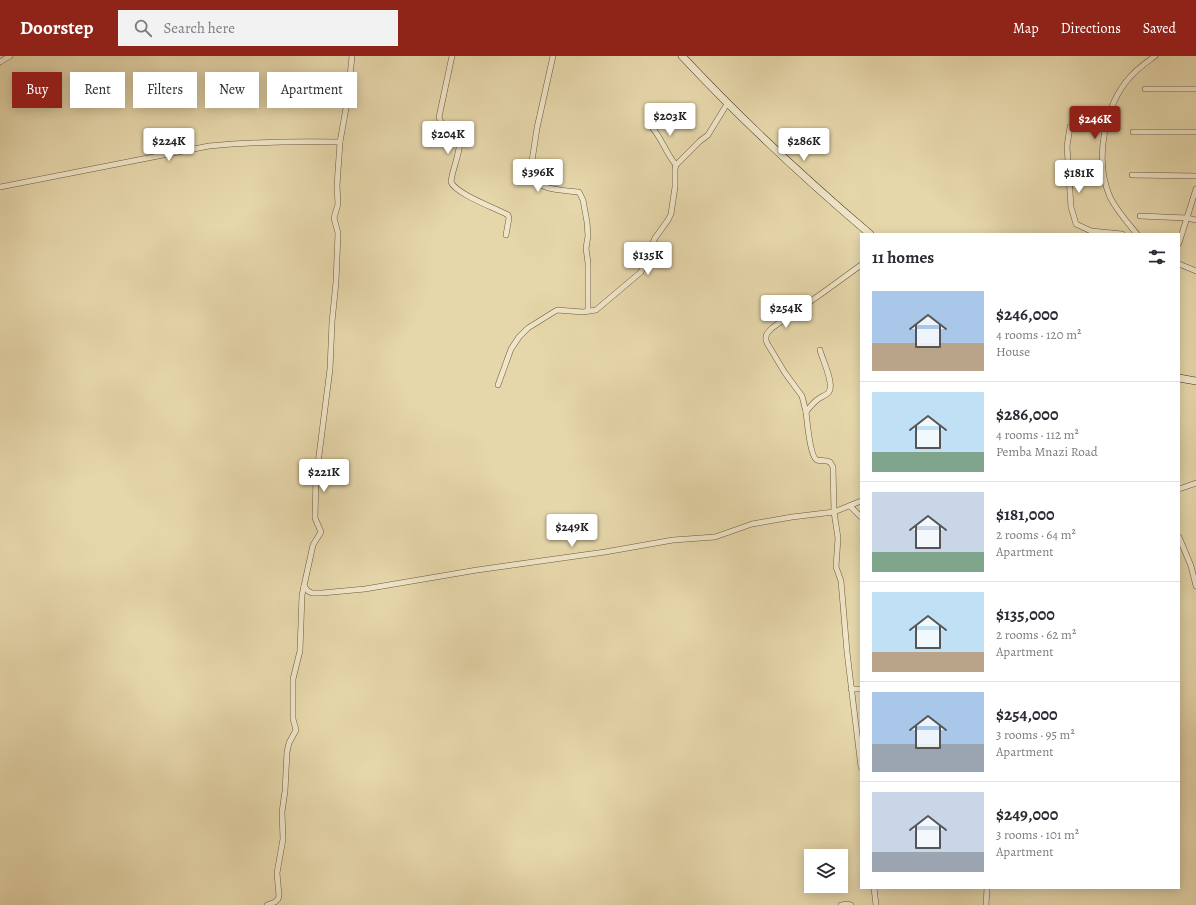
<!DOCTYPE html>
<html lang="en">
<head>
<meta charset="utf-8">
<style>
  :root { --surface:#fff; --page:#f2f2f3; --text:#2b2b33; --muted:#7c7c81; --line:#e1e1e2; --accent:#8f2418 }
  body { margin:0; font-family:Alegreya,serif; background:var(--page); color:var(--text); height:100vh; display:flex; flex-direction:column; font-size:15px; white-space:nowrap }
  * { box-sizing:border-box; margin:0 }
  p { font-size:13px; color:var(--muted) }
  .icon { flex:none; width:22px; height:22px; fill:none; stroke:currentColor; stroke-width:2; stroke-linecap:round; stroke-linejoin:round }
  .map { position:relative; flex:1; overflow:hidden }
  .sheet { position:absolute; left:860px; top:177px; width:320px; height:656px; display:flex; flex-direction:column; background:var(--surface); border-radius:0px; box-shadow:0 2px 10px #0003 }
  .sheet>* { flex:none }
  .hud { position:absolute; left:12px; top:16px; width:380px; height:36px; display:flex; gap:8px }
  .controls { position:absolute; left:804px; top:793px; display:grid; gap:8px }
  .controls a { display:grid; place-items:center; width:44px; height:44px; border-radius:0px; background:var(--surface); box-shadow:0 2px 10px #0003; font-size:20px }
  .price { position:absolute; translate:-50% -34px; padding:0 9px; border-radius:4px; background:#fff; color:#222; font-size:13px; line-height:26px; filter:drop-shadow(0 1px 2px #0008) }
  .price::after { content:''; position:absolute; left:50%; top:24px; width:12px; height:9px; margin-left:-6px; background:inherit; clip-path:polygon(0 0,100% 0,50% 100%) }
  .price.on { background:var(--accent); color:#fff }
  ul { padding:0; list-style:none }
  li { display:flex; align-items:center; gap:12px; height:100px; padding:0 12px }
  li+li { border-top:1px solid var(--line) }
  li span { display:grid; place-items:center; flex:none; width:112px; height:80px; border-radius:0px; color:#555 }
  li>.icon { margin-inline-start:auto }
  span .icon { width:48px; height:48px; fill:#fffc; stroke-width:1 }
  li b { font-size:17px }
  h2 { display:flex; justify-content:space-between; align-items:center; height:48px; padding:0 12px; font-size:17px }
  .chip { padding:0 14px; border-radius:0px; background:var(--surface); box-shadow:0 2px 10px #0003; font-size:14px; line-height:36px }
  .chip.on { background:var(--accent); color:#fff }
  header { display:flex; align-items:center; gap:24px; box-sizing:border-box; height:56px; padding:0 20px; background:var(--accent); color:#fff }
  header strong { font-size:19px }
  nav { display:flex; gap:22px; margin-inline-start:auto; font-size:14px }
  .search { width:280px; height:36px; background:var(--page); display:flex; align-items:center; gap:10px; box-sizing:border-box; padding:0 14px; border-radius:0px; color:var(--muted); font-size:15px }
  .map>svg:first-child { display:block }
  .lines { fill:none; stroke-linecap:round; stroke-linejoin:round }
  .street-casing { stroke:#6c583c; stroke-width:6 }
  .secondary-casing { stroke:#442d17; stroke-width:8 }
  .street { stroke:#efe5c8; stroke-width:5 }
  .secondary { stroke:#efe5c8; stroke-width:7 }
</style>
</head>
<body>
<header>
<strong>Doorstep</strong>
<div class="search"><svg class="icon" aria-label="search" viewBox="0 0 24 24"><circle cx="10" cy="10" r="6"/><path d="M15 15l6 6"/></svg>Search here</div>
<nav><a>Map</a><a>Directions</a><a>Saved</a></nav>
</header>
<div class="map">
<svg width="1196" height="849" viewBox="0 0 1196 849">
  <rect width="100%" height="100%" fill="#e6d7ab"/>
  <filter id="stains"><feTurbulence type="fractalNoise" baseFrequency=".005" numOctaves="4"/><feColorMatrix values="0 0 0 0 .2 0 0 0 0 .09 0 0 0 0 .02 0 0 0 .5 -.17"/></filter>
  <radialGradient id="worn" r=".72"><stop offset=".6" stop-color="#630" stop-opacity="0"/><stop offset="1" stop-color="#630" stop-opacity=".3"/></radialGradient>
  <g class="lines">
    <g class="street-casing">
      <g id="street">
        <path d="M 452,0 L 439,61 C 442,74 456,71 459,79 C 463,91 452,113 451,126 C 456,138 495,152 508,159 L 509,162 L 506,179"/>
        <path d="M 553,0 L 537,72 L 530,118 C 537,135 563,134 579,136 L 583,144 L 587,166 L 588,180 L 586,192 L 588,207 L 588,255"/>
        <path d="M 0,6 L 10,0"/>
        <path d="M 1145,33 L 1196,33"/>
        <path d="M 648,67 C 661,79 665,96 676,109"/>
        <path d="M 1070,71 L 1067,90 L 1071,151 L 1076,168 L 1091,175 L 1122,178"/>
        <path d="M 1133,76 L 1196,76"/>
        <path d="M 1132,119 L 1196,120"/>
        <path d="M 0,131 L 209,90 C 253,86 296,85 340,86"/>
        <path d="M 1140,160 L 1187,162 L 1196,164"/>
        <path d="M 1137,178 C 1127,166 1117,155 1110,141 C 1094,104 1104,49 1131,20 C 1138,12 1147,6 1155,0"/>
        <path d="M 1179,187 L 1196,133"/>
        <path d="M 1179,208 L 1196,215"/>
        <path d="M 820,294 C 822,303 836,330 828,337 C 825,340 820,341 817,344 C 813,347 809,352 806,356 C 807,364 810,401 817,404 C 821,405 826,404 830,406 L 833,411 L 834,456 L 838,482 L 836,511 L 841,525 L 847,596 L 861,711"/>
        <path d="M 498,329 L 511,293 L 519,281 L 528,272 L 557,254 L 583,256 L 596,254 L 641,216 L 655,182 L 668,164 L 671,158 L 675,131 L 675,113 L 676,109 L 700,85 L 708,79 L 727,48"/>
        <path d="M 806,356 L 802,340 L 785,317 L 767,287 C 764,280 767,277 772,272 L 821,238 L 861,209"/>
        <path d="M 1179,433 L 1196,427"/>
        <path d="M 850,450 L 861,461"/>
        <path d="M 1179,481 L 1191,510 L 1196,530"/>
        <path d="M 304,530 L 308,535 L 312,537 L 322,537 L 365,533 L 477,514 L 605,496 L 673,484 L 715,481 L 752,468 L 792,461 L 834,456 L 861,445"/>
        <path d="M 851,633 L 861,633"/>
        <path d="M 874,832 L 876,849"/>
        <path d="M 267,849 L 275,846 L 278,843 L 279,840 L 277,817 L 283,783 L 282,756 L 285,735 L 287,696 L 289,687 L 296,674 L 293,663 L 293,623 L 300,595 L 302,539 L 313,489 L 321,476 L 315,462 L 316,423 L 330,313 L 332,266 L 336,226 L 338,177 L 334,162 L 338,148 L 337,130 L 340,86 L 348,41 L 352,0"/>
        <path d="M 841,849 L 848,848 L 851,849"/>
        <path d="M 986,849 L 987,832"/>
      </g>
    </g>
    <g class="secondary-casing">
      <g id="secondary">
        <path d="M 682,0 C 741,63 804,122 870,178"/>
        <path d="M 1179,322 L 1196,325"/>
      </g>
    </g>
    <use href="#street" class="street"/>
    <use href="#secondary" class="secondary"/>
  </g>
  <rect width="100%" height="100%" filter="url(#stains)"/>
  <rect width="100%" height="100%" fill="url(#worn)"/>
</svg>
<div class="controls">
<a><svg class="icon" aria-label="layers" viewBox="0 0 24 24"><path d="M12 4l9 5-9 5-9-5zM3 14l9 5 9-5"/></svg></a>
</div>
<b class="price" style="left:670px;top:81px">$203K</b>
<b class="price on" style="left:1095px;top:84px">$246K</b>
<b class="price" style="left:448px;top:99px">$204K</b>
<b class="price" style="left:169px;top:106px">$224K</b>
<b class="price" style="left:804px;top:106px">$286K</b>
<b class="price" style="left:538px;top:137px">$396K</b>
<b class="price" style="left:1079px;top:138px">$181K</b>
<b class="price" style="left:648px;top:220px">$135K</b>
<b class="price" style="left:786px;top:273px">$254K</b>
<b class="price" style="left:324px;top:437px">$221K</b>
<b class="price" style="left:572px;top:492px">$249K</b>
<div class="hud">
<a class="chip on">Buy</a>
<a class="chip">Rent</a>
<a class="chip">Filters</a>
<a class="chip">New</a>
<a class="chip">Apartment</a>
</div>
<section class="sheet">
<h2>11 homes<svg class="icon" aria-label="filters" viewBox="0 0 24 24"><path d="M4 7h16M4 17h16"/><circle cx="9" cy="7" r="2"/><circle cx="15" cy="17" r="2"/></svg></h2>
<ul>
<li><span style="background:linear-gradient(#a9c7e8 65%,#b9a48a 0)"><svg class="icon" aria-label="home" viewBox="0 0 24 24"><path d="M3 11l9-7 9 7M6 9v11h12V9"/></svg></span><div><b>$246,000</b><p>4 rooms · 120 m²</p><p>House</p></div></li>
<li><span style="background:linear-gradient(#bfe0f5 75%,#7fa58c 0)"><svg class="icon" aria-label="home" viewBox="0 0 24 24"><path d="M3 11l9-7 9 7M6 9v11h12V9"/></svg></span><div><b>$286,000</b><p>4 rooms · 112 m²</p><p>Pemba Mnazi Road</p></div></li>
<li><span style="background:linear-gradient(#c9d6e8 75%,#7fa58c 0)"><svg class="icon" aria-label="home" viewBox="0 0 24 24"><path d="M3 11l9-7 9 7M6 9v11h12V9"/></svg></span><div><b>$181,000</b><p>2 rooms · 64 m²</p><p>Apartment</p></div></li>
<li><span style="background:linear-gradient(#bfe0f5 75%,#b9a48a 0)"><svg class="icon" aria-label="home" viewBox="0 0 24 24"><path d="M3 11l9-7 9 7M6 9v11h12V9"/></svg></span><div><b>$135,000</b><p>2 rooms · 62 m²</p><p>Apartment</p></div></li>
<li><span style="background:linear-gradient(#a9c7e8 65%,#9aa5b1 0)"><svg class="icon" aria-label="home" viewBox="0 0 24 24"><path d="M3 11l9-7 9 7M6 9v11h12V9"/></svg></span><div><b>$254,000</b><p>3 rooms · 95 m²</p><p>Apartment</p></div></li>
<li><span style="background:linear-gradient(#c9d6e8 75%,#9aa5b1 0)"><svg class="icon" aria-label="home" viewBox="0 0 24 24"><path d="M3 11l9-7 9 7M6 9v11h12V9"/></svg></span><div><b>$249,000</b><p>3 rooms · 101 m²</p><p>Apartment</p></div></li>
</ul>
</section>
</div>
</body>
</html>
